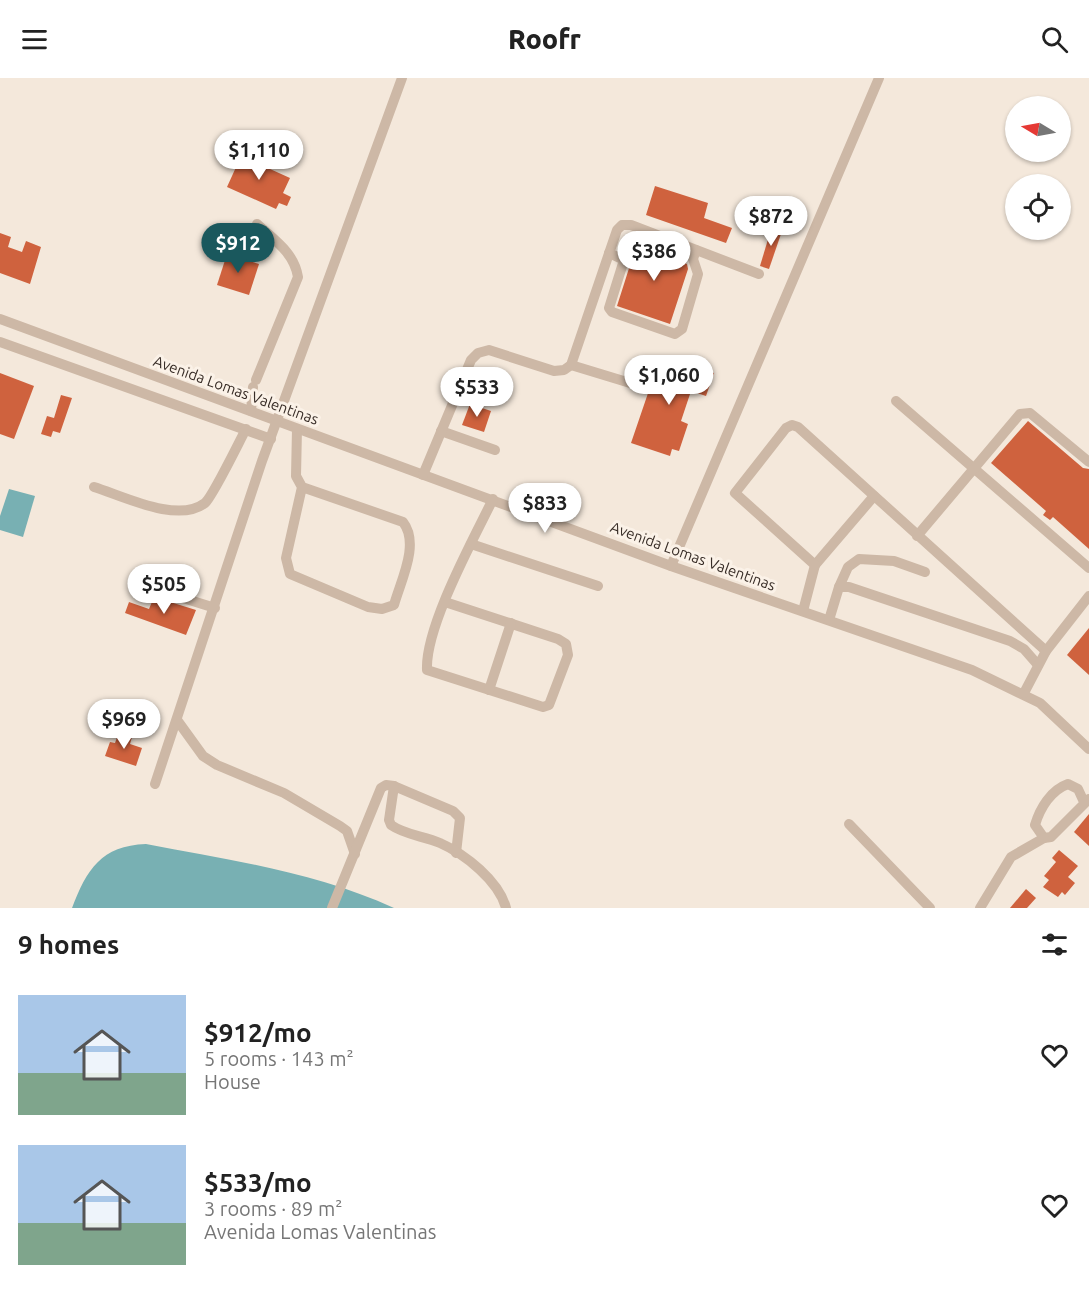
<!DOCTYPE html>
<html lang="en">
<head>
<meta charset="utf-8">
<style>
  :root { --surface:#fff; --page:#f2f2f2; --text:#222; --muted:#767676; --accent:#1a585d }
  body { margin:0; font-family:Ubuntu,sans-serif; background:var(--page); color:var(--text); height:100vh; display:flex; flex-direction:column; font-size:22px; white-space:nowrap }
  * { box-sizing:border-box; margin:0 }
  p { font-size:20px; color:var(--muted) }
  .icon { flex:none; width:33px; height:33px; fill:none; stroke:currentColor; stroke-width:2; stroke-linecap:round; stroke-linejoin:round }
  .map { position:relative; height:830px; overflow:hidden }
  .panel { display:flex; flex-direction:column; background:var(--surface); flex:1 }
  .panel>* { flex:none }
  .needle { width:39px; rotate:280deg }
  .tools { position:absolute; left:1005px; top:18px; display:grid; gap:12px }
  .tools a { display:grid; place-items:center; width:66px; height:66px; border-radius:50%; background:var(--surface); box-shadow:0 2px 4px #0004; font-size:30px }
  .price { position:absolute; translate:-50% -51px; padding:0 14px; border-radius:21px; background:#fff; color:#222; font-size:20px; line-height:39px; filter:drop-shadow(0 2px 3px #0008) }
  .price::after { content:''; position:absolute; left:50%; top:36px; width:18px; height:14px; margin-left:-9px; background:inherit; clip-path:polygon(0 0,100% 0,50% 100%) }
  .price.current { background:var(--accent); color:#fff }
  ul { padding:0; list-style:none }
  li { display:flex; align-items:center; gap:18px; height:150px; padding:0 18px }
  li span { display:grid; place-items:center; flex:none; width:168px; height:120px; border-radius:0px; color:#555 }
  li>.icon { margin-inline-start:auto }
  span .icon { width:72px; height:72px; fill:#fffc; stroke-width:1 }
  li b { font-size:26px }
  h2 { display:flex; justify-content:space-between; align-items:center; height:72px; padding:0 18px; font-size:26px }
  header { display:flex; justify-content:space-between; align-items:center; height:78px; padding:0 18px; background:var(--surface); font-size:27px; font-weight:800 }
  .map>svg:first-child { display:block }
  .water { fill:#78b0b3 }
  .building { fill:#cf623e }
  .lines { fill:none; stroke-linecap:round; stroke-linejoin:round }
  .minor { stroke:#cdb8a6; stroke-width:10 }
  .labels { text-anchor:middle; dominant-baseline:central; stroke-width:6; stroke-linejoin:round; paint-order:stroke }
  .street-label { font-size:15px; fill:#382d27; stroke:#fbf2e8 }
</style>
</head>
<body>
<header><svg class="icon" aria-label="menu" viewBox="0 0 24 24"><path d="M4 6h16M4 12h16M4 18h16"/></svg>Roofr<svg class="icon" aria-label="search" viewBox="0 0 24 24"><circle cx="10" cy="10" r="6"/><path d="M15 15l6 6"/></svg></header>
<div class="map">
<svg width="1089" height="830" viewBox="0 0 1089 830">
  <rect width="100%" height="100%" fill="#f4e8db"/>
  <g class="water">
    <path d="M 9,411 L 35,418 L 23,459 L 0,452 L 0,438 Z"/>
    <path d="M 146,766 C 230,782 315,794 394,830 L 72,830 C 87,791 101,768 146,766 Z"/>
  </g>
  <g class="building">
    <path d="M 247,65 L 256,69 L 250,82 L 290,100 L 283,115 L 291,119 L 287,128 L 279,125 L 276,131 L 227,109 Z"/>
    <path d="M 655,108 L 708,125 L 704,140 L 732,150 L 726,165 L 646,137 Z"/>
    <path d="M 772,148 L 782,153 L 769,191 L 760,188 Z"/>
    <path d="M 0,155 L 11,159 L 8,169 L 22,174 L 26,163 L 41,169 L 30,206 L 0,195 Z"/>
    <path d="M 644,162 L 682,175 L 679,183 L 687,186 L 688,191 L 670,246 L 617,228 L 631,184 L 630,177 L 633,168 L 641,171 Z"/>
    <path d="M 227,176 L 259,186 L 249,217 L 217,207 Z"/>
    <path d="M 660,280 L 714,295 L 706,318 L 691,313 L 681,343 L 688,346 L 679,373 L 672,371 L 670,378 L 631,365 Z"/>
    <path d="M 0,295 L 34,308 L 14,361 L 0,356 Z"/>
    <path d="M 61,317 L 72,320 L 60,355 L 53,353 L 51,359 L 41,356 L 47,338 L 54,340 Z"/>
    <path d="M 470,326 L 491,333 L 484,354 L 462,347 Z"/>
    <path d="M 1028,343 L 1083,390 L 1089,391 L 1089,471 L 1053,439 L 1050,442 L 1043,437 L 1046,433 L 991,385 Z"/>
    <path d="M 154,519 L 196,532 L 186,557 L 125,535 L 129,524 L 149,531 Z"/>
    <path d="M 1089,550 L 1089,597 L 1067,577 Z"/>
    <path d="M 119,654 L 132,659 L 130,666 L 142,670 L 136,688 L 105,678 L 110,664 L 115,665 Z"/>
    <path d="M 1089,736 L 1089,768 L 1074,754 Z"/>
    <path d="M 1059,772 L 1078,788 L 1068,799 L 1075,805 L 1065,817 L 1062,814 L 1058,819 L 1043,809 L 1049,802 L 1044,798 L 1056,784 L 1052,780 Z"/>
    <path d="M 1026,811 L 1036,820 L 1027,830 L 1010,830 Z"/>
  </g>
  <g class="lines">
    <g class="minor">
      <path d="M 609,175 L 624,182 L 609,230 L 612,234 L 675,256 L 682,251 L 698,196 L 693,181 L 696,172"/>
      <path d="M 0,241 L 671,488 L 972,592 L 1040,625 L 1089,671"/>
      <path d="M 0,264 L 271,361"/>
      <path d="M 571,287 L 640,308"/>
      <path d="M 256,302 L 298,199 C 294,174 274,162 257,146"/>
      <path d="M 896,323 L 1089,490"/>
      <path d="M 251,333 L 253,309"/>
      <path d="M 297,351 L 296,398 L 302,409 L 403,444 C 420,466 401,502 394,527 L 382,531 L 368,529 L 290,496 L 286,480 L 302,409"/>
      <path d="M 441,353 L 495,372"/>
      <path d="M 423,397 L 471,282 L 478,275 L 489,272 L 554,293 L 564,292 L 571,287 L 617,152 L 622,147 L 631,147 L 759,196"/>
      <path d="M 94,409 C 123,418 178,446 205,425 C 213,418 239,364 246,351"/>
      <path d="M 917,458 L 1020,336 L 1030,335 L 1089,384"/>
      <path d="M 471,466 L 598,508"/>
      <path d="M 815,487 L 874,418"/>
      <path d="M 671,488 L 879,0"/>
      <path d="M 145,508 L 215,530"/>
      <path d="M 839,509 L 848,489 L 859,481 L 894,483 L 925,494"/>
      <path d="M 445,524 L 558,561 L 566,566 L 568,577 L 549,627 L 543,629 L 427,592 C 425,549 473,462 493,421"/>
      <path d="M 803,533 L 815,487 L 735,415 L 786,350 L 792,347 L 798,349 L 1046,573"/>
      <path d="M 829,542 L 839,509 L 849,509 L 1010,563 L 1024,571 L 1038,587"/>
      <path d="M 489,612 L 511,545"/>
      <path d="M 1024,615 L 1046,573 L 1089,518"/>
      <path d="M 177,642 L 203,678 L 217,687 L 284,715 L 340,748 L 347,753 L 355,776"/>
      <path d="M 155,706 L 262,383 L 402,0"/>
      <path d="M 394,708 L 453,733 L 460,740 L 456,775"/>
      <path d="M 1084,724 L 1078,711 L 1068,706 C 1051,712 1040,730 1035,747 L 1044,760 L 1051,759 L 1089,721"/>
      <path d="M 849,746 L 930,830"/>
      <path d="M 332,830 L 381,710 L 386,707 L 394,708 L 389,742 L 391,747 C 405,757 424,758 440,765 C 465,776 499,803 506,830"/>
      <path d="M 980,830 L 1011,779 L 1044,760"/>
    </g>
  </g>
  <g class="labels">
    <g class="street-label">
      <text transform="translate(236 312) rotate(20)">Avenida Lomas Valentinas</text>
      <text transform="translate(693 478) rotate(20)">Avenida Lomas Valentinas</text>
    </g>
  </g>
</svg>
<div class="tools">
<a><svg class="needle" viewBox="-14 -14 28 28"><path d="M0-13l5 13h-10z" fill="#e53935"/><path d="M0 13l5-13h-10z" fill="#767676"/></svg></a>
<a><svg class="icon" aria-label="locate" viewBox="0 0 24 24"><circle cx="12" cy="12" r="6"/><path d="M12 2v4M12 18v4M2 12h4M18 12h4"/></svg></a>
</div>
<b class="price" style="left:259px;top:103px">$1,110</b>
<b class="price" style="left:771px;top:169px">$872</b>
<b class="price current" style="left:238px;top:196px">$912</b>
<b class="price" style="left:654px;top:204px">$386</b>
<b class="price" style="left:669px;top:328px">$1,060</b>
<b class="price" style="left:477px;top:340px">$533</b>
<b class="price" style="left:545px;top:456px">$833</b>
<b class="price" style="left:164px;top:537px">$505</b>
<b class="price" style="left:124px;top:672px">$969</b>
</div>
<section class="panel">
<h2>9 homes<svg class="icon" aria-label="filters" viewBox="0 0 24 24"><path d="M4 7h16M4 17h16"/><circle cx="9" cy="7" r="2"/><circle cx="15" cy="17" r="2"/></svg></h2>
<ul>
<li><span style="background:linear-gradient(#a9c7e8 65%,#7fa58c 0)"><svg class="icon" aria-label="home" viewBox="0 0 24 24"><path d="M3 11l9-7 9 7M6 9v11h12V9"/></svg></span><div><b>$912/mo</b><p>5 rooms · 143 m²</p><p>House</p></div><svg class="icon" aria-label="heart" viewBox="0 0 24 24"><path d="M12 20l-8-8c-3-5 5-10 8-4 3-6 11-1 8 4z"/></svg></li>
<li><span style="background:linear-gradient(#a9c7e8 65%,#7fa58c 0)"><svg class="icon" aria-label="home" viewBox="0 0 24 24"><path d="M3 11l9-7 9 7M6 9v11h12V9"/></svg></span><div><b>$533/mo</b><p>3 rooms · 89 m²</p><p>Avenida Lomas Valentinas</p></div><svg class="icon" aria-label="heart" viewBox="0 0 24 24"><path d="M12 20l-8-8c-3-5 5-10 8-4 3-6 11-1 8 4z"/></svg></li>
</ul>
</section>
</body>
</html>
